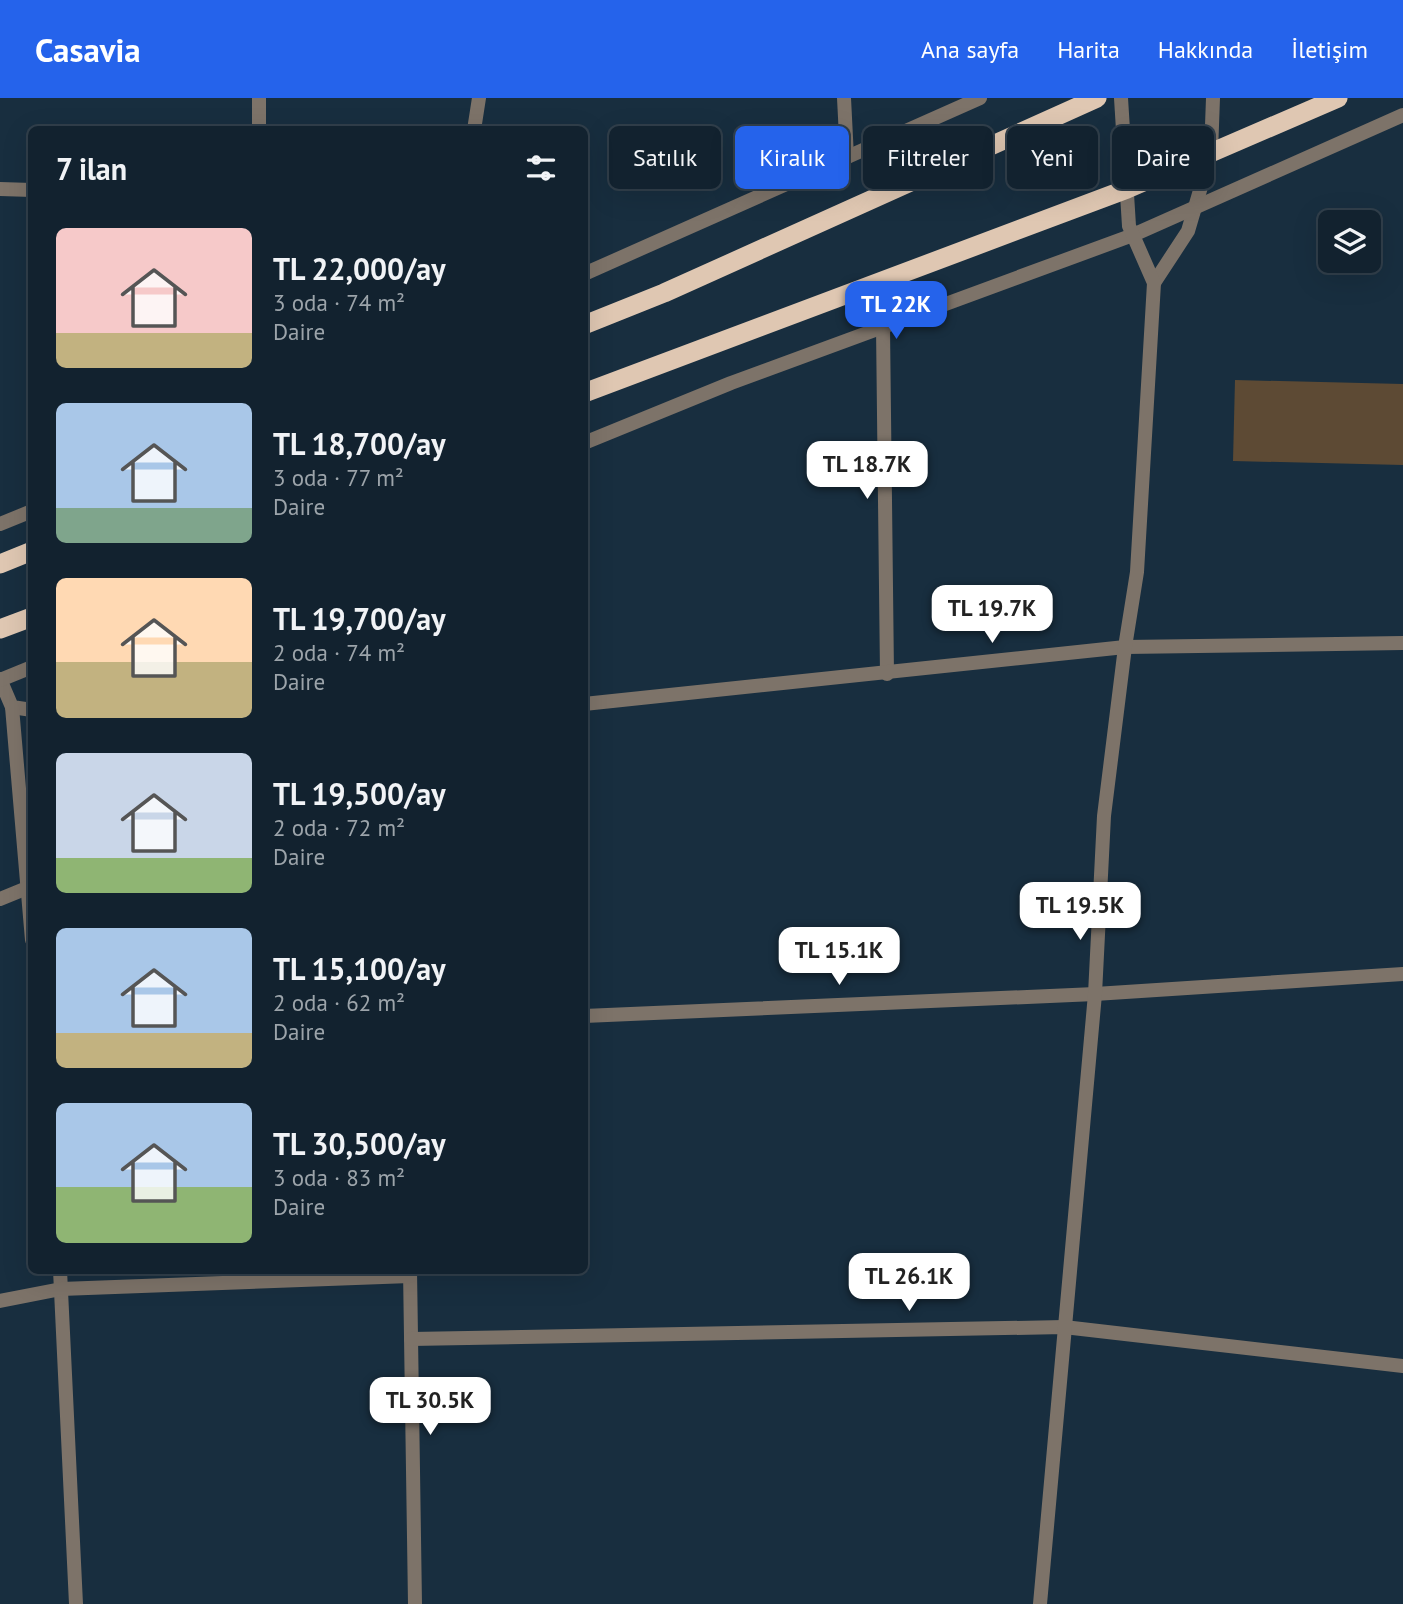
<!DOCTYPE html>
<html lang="tr">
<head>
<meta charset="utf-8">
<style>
  :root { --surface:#12222f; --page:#1f2f3b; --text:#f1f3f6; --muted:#9ca4aa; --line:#313f4b; --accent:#2563eb }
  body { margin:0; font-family:"PT Sans",sans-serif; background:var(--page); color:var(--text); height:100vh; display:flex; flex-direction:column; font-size:26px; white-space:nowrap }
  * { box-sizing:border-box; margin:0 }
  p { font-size:23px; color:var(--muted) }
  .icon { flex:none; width:38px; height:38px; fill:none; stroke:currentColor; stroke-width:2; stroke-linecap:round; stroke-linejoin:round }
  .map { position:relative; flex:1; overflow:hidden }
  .panel { position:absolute; left:28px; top:28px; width:560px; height:1148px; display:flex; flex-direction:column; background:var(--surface); border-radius:10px; box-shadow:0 7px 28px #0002,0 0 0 2px var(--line) }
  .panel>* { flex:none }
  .banner { position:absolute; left:609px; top:28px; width:665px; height:63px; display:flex; gap:14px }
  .fabs { position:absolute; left:1318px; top:112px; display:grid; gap:14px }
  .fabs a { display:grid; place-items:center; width:63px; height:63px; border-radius:10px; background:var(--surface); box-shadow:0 7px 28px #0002,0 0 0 2px var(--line); font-size:35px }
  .price { position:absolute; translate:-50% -60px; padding:0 16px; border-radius:14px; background:#fff; color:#222; font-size:23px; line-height:46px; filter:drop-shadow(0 2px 4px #0008) }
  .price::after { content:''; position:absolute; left:50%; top:42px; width:21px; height:16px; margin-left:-10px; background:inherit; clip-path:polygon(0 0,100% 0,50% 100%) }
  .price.selected { background:var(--accent); color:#fff }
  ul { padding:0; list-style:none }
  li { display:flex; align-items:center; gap:21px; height:175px; padding:0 28px }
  li span { display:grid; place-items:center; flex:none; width:196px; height:140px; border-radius:10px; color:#555 }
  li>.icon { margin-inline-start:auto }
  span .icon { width:84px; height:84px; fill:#fffc; stroke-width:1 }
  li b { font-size:30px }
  h2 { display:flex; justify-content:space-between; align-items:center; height:84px; padding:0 28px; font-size:30px }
  .chip { padding:0 24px; border-radius:10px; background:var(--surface); box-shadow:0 7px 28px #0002,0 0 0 2px var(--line); font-size:24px; line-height:63px }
  .chip.selected { background:var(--accent); color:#fff }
  header { display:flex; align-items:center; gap:42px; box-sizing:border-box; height:98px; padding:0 35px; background:var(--accent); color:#fff }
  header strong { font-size:33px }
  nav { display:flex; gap:38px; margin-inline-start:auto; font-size:24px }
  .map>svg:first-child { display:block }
  .building { fill:#5d4a34 }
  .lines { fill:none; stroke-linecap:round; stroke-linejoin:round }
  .minor { stroke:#7d7369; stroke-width:14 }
  .trunk { stroke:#dfc7b2; stroke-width:19 }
</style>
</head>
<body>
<header>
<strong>Casavia</strong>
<nav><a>Ana sayfa</a><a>Harita</a><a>Hakkında</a><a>İletişim</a></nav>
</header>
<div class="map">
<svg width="1403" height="1506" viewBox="0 0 1403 1506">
  <rect width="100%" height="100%" fill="#182e3f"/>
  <path class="building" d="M 1235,282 L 1403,286 L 1403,367 L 1233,363 Z"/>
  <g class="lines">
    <g class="minor">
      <path d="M 844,0 L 847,59"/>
      <path d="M 259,32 L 259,0"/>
      <path d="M 474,32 L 479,0"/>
      <path d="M 0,91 L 32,92"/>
      <path d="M 584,176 L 980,0"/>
      <path d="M 1154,185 L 1188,133 L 1211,55 L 1213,0"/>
      <path d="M 883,229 L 887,576"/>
      <path d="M 584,345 L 731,285 L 1133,137 L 1403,17"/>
      <path d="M 0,426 L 32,413"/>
      <path d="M 0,581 L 12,609 L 32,612"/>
      <path d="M 0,582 L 32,569"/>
      <path d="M 584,606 L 1125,549 L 1403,545"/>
      <path d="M 12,609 L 32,842"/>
      <path d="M 0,801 L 27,790"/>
      <path d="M 584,918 L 1095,896 L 1403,876"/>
      <path d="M 60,1172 L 76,1506"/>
      <path d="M 410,1172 L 415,1506"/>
      <path d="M 0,1203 L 61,1191 L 410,1178"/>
      <path d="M 411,1241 L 1064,1229 L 1403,1268"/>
      <path d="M 1040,1506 L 1095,896 L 1104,718 L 1125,549 L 1137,474 L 1154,185 L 1129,128 L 1121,0"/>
    </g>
    <g class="trunk">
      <path d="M 584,227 L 664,195 L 1097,0"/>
      <path d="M 584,295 L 1127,91 L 1338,0"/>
      <path d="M 0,466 L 32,453"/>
      <path d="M 0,531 L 32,519"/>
    </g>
  </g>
</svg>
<div class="fabs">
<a><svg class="icon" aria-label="layers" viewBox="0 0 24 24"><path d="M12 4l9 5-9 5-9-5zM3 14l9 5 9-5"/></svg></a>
</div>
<b class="price selected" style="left:896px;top:243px">TL 22K</b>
<b class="price" style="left:867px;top:403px">TL 18.7K</b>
<b class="price" style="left:992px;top:547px">TL 19.7K</b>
<b class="price" style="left:1080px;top:844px">TL 19.5K</b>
<b class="price" style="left:839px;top:889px">TL 15.1K</b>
<b class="price" style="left:909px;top:1215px">TL 26.1K</b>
<b class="price" style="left:430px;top:1339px">TL 30.5K</b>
<div class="banner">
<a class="chip">Satılık</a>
<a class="chip selected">Kiralık</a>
<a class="chip">Filtreler</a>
<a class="chip">Yeni</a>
<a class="chip">Daire</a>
</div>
<section class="panel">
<h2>7 ilan<svg class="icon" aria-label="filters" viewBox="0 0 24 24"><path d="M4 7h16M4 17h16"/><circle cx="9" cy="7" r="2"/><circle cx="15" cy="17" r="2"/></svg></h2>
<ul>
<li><span style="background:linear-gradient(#f6c9c9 75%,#c2b280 0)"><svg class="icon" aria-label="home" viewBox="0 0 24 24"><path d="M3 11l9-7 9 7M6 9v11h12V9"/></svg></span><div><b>TL 22,000/ay</b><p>3 oda · 74 m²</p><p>Daire</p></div></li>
<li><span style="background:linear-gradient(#a9c7e8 75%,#7fa58c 0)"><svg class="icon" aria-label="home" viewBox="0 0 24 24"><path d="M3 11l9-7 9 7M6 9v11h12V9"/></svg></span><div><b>TL 18,700/ay</b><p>3 oda · 77 m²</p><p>Daire</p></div></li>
<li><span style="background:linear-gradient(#ffd9b3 60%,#c2b280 0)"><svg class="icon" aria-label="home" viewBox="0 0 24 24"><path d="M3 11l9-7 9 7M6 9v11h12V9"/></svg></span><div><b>TL 19,700/ay</b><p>2 oda · 74 m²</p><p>Daire</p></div></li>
<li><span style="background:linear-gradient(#c9d6e8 75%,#8fb573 0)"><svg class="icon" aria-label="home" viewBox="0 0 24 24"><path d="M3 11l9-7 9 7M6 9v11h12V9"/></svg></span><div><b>TL 19,500/ay</b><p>2 oda · 72 m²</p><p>Daire</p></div></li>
<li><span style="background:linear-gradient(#a9c7e8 75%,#c2b280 0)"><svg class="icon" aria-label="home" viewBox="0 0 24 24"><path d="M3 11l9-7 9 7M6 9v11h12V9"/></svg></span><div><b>TL 15,100/ay</b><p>2 oda · 62 m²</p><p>Daire</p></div></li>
<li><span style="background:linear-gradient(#a9c7e8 60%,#8fb573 0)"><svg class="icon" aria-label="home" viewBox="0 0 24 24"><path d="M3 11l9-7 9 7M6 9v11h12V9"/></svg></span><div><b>TL 30,500/ay</b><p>3 oda · 83 m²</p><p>Daire</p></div></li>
</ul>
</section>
</div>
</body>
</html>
